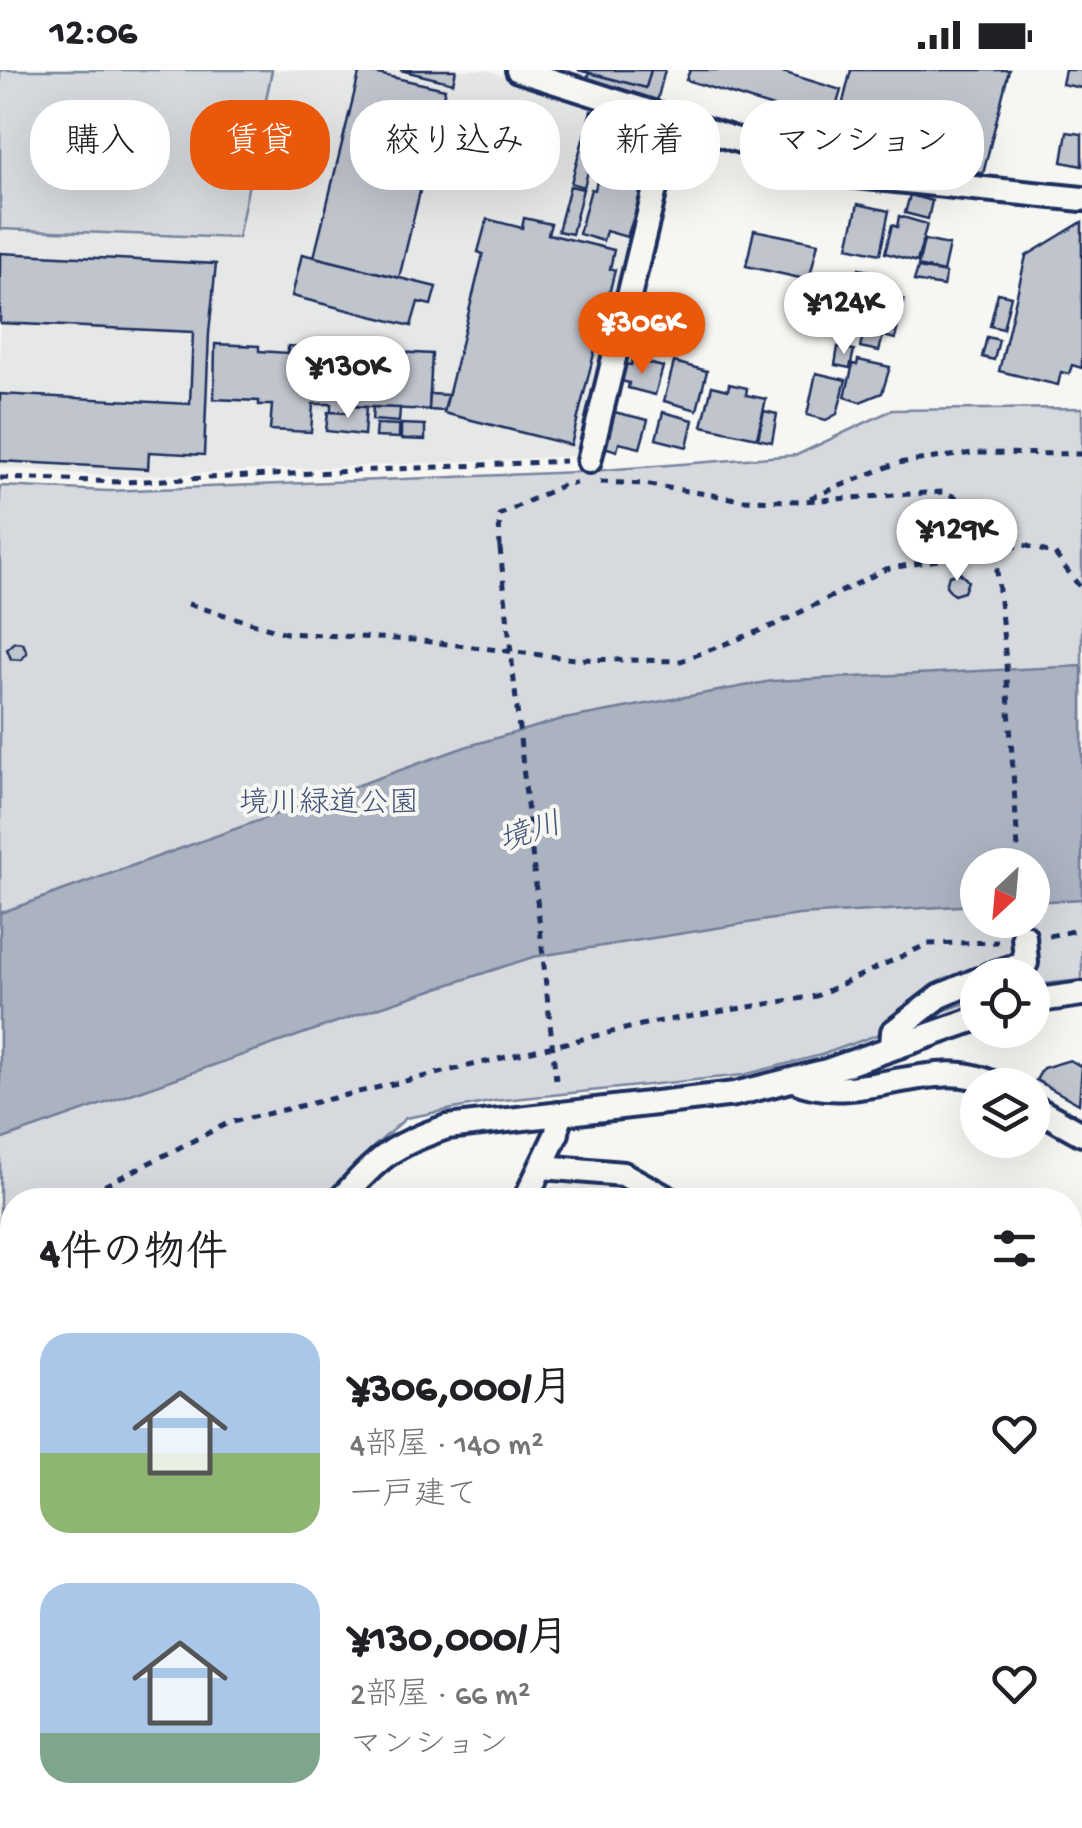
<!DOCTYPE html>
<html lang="ja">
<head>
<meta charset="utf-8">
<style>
  :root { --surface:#fff; --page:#f2f2f2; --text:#202124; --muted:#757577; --accent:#ea580c }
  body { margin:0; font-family:"Gochi Hand","Klee One",sans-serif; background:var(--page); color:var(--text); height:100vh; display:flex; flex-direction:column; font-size:38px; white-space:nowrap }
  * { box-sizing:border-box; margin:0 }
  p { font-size:32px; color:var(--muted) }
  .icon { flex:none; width:55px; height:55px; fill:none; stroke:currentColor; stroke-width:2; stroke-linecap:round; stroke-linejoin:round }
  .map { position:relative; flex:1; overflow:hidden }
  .side { position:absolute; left:0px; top:1118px; width:1082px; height:642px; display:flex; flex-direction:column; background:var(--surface); border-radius:40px 40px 0 0; box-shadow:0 10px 40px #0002 }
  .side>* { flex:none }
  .hud { position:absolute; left:30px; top:30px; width:1022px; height:90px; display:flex; gap:20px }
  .needle { width:65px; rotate:206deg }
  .buttons { position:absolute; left:960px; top:778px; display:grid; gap:20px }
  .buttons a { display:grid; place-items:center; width:90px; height:90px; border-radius:50%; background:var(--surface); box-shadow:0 10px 40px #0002; font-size:50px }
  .price { position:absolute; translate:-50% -85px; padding:0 22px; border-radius:35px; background:#fff; color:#222; font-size:32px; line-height:65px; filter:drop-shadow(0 2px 5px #0008) }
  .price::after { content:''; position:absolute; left:50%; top:60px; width:30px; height:22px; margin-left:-15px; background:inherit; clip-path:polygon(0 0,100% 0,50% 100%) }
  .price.selected { background:var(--accent); color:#fff }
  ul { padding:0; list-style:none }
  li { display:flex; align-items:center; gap:30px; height:250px; padding:0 40px }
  li span { display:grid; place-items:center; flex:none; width:280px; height:200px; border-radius:30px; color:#555 }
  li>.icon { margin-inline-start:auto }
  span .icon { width:120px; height:120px; fill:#fffc; stroke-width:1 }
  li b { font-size:42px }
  h2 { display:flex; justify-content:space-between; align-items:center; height:120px; padding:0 40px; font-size:42px }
  .tag { padding:0 35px; border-radius:40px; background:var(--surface); box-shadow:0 10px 40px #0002; font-size:35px; line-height:90px }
  .tag.selected { background:var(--accent); color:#fff }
  .status { display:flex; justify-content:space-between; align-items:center; height:70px; padding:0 50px; background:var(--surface); direction:ltr }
  .status svg { height:28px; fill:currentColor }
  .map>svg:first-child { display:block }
  .built { fill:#e6e7e7 }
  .green { fill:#d6d9dd; stroke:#78849e; stroke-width:2.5; fill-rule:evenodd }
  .water { fill:#abb2c0; stroke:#717e99; stroke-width:2.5 }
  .building { fill:#c0c4cd; stroke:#1b2f5e; stroke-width:2.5 }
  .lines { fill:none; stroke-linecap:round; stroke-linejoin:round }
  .minor-casing { stroke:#1b2f5e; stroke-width:30 }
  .path { stroke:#1b2f5e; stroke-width:5; stroke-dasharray:8 8; stroke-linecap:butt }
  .minor { stroke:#f6f6f2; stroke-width:22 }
  .path-bridge { stroke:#1b2f5e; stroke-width:5; stroke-dasharray:8 8; stroke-linecap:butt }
  .labels { text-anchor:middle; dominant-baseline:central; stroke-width:8; stroke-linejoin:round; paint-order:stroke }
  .park-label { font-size:30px; fill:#405177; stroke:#f6f6f2 }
  .water-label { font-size:32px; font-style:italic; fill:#46567b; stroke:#f6f6f2 }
</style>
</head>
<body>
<div class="status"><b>12:06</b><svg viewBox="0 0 49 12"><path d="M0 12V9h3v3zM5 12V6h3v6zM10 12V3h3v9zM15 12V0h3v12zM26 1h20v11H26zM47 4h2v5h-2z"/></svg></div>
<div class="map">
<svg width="1082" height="1758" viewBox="0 0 1082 1758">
  <rect width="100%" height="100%" fill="#f6f6f2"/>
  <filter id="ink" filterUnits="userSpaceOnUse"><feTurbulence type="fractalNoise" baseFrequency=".01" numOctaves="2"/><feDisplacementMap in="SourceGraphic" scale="20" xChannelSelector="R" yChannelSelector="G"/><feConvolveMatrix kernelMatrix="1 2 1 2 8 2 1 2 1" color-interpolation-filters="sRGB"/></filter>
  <g filter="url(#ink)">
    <g class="built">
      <path d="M 0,0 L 486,0 L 661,59 L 580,386 L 118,407 L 0,397 Z"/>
      <path d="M 629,1113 L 659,1130 L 543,1130 L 551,1116 Z"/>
      <path d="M 302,1748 L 985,1748 L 979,1758 L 321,1758 Z"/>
    </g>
    <g class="green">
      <path d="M 0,0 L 272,0 L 238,168 L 0,159 Z"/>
      <path d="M 1082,338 L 1082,910 L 1033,915 L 1032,905 L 978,905 L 977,929 L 821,985 L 743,1005 L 495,1031 L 406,1048 L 369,1081 L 323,1130 L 12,1130 L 12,1403 L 0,1404 L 0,416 L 109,421 L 578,402 L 797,385 L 892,340 ZM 978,795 L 1032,795 L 1032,850 L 978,850 Z"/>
      <path d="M 1070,1385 L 1082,1392 L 1082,1501 L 1070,1524 Z"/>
    </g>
    <path class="water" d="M 1082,596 L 1082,829 L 1033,832 L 1032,795 L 978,795 L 977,835 L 799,845 L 533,887 L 371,940 L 0,1070 L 0,843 L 465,677 L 559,650 L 772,611 Z"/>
    <g class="building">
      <path d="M 360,0 L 445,19 L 399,208 L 314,187 Z"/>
      <path d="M 400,0 L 456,0 L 453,13 Z"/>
      <path d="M 578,0 L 651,0 L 646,18 Z"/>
      <path d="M 651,0 L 665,0 L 657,31 L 588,8 L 589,3 L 646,18 Z"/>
      <path d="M 690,0 L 776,0 L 841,20 L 831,55 L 686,10 Z"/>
      <path d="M 851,0 L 1009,0 L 983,104 L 861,74 L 856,91 L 830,84 Z"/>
      <path d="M 1065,0 L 1082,0 L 1082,18 L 1062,14 Z"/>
      <path d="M 591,41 L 603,44 L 584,117 L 571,113 Z"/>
      <path d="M 766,42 L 788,49 L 782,69 L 760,63 Z"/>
      <path d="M 632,53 L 656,59 L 642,101 L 625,96 L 627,87 L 623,86 Z"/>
      <path d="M 1067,62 L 1082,64 L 1082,96 L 1062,92 Z"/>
      <path d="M 597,110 L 643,120 L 627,167 L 606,161 L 603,171 L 579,164 L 591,119 L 595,120 Z"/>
      <path d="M 570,116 L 583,119 L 572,164 L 558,161 Z"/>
      <path d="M 910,125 L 932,131 L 928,149 L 905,143 Z"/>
      <path d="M 858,134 L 889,141 L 880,184 L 848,177 Z"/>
      <path d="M 899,146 L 927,154 L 917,192 L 885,183 L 892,155 L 897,157 Z"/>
      <path d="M 524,148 L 551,154 L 548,164 L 614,180 L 610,199 L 615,200 L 571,375 L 444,343 L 483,184 L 478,182 L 487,149 L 522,158 Z"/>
      <path d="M 1082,152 L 1082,298 L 1072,295 L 1069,304 L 1061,302 L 1058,315 L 999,301 L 1026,186 Z"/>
      <path d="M 754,160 L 818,173 L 809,210 L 746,196 Z"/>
      <path d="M 924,170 L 949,175 L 943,202 L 918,196 Z"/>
      <path d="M 0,183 L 216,194 L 209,263 L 204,385 L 149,382 L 148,399 L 0,391 L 0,324 L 190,334 L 193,262 L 0,253 Z"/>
      <path d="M 302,184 L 436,217 L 431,235 L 418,232 L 411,256 L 292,226 Z"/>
      <path d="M 918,198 L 946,203 L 943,216 L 914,211 Z"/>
      <path d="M 859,199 L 873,202 L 860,255 L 829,248 L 838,214 L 841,210 L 856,214 Z"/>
      <path d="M 874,223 L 904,230 L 895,269 L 865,261 Z"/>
      <path d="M 998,223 L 1011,226 L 1003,259 L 990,256 Z"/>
      <path d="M 865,257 L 865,261 L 883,266 L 879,281 L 860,277 Z"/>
      <path d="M 640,261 L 672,270 L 669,281 L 637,272 Z"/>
      <path d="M 987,267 L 999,270 L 994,290 L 982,287 Z"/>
      <path d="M 215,274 L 259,276 L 259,281 L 288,283 L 288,276 L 432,284 L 429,340 L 348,336 L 347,343 L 331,342 L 331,334 L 313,334 L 311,362 L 270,360 L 272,335 L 259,335 L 259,331 L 214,329 Z"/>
      <path d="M 838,277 L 854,280 L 850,298 L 835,295 Z"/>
      <path d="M 633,289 L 663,297 L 655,325 L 628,318 L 629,313 L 621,311 L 626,294 L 631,295 Z"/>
      <path d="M 858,290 L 890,297 L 882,323 L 860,332 L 845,327 L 853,294 L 857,295 Z"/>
      <path d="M 674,292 L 707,301 L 697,340 L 664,331 Z"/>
      <path d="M 816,303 L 846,310 L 837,344 L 826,350 L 807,345 Z"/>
      <path d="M 729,314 L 747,318 L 746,325 L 766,329 L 757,368 L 702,356 L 712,316 L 728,320 Z"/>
      <path d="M 430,324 L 448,325 L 444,341 L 429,340 Z"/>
      <path d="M 348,336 L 366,337 L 364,365 L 326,361 L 328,342 L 347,343 Z"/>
      <path d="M 373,337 L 400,338 L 399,352 L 372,350 Z"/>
      <path d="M 764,341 L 777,344 L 772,372 L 758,369 Z"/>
      <path d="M 614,342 L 648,350 L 640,378 L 619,373 L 617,381 L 604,377 Z"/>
      <path d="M 663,342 L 693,350 L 687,377 L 656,369 Z"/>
      <path d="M 376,354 L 399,355 L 399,368 L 375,367 Z"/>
      <path d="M 401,354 L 425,355 L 425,370 L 401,369 Z"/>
      <path d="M 960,503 L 968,511 L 964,522 L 954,525 L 946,516 L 949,506 Z"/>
      <path d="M 14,572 L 23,573 L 27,583 L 21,590 L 11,589 L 7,579 Z"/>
      <path d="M 1070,990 L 1082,997 L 1079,1034 L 1036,1010 L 1043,998 Z"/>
      <path d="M 1082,1517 L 1082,1562 L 1080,1565 L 1070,1559 L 1070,1538 Z"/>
      <path d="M 425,1748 L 584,1748 L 602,1758 L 438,1758 L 424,1750 Z"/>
      <path d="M 801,1748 L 972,1748 L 967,1758 L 861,1758 L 847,1750 L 843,1758 L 820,1758 Z"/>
    </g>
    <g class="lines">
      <g class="minor-casing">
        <g id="minor">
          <path d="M 518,0 L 847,105 L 1082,129"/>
          <path d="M 589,391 L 672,49"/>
          <path d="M 989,905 L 1026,893 L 1024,866"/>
          <path d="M 1032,931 L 1082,924"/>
          <path d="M 892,976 L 893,962 L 940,926 L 978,910"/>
          <path d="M 794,1010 C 856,1039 936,982 995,1015"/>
          <path d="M 1032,1036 L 1082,1064"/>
          <path d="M 543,1097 L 623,1104 L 670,1130"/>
          <path d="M 340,1130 C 378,1088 392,1075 447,1057 L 735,1024 L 827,1001 L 978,948"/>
          <path d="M 525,1130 L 557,1063 L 559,1044"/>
          <path d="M 1070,1353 L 1082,1359"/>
          <path d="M 0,1414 L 12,1412"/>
          <path d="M 1070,1624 L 1082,1603"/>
          <path d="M 181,1758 L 187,1748"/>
          <path d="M 995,1758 L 1001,1748"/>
        </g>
      </g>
      <g class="path">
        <path d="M 0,408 L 123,412 L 565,391"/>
        <path d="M 600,412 L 644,414 L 743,430 L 803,431 L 943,422 L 975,435 L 991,457 L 995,480 L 1006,592 L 1019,795"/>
        <path d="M 810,428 L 897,393 L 973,383 L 1082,384"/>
        <path d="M 500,478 L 499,445 L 563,415 L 576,413"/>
        <path d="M 188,534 L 286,563 L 414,570 L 575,589 L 681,591 L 777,554 L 886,499 L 1024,475 L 1055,484 L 1082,520"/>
        <path d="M 1049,866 L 1082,859"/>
        <path d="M 76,1130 L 228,1053 L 650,953 L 816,926 L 928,874 L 998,872"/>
        <path d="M 0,1168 L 12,1162"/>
      </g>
      <use href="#minor" class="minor"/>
      <path class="path-bridge" d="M 500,478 L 556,1010"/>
    </g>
  </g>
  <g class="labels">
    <g class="park-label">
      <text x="329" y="735">境川緑道公園</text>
    </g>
    <g class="water-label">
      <text transform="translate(531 765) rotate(-18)">境川</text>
    </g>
  </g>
</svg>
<div class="buttons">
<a><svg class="needle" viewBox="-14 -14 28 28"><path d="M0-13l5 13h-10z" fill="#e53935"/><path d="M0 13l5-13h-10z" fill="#757577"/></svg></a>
<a><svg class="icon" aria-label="locate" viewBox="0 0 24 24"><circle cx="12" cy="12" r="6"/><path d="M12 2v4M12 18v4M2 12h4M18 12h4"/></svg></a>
<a><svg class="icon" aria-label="layers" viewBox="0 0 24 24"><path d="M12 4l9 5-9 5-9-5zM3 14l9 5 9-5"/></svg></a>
</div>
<b class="price" style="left:844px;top:287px">¥124K</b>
<b class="price selected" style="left:642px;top:307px">¥306K</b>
<b class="price" style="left:348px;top:351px">¥130K</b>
<b class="price" style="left:957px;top:514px">¥129K</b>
<div class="hud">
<a class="tag">購入</a>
<a class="tag selected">賃貸</a>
<a class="tag">絞り込み</a>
<a class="tag">新着</a>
<a class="tag">マンション</a>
</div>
<section class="side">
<h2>4件の物件<svg class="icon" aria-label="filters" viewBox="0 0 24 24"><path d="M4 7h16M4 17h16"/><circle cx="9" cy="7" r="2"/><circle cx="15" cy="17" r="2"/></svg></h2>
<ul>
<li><span style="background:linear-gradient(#a9c7e8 60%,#8fb573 0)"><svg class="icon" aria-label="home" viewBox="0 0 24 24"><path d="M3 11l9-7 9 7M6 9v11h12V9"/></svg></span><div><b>¥306,000/月</b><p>4部屋 · 140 m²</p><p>一戸建て</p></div><svg class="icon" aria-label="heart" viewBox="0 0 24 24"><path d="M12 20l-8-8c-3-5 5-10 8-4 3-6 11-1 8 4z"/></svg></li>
<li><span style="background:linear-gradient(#a9c7e8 75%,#7fa58c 0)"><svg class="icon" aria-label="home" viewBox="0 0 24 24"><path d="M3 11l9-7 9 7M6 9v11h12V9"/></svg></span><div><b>¥130,000/月</b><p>2部屋 · 66 m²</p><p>マンション</p></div><svg class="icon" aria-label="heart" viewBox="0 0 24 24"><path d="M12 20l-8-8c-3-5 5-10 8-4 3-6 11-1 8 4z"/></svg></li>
</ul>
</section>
</div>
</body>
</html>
